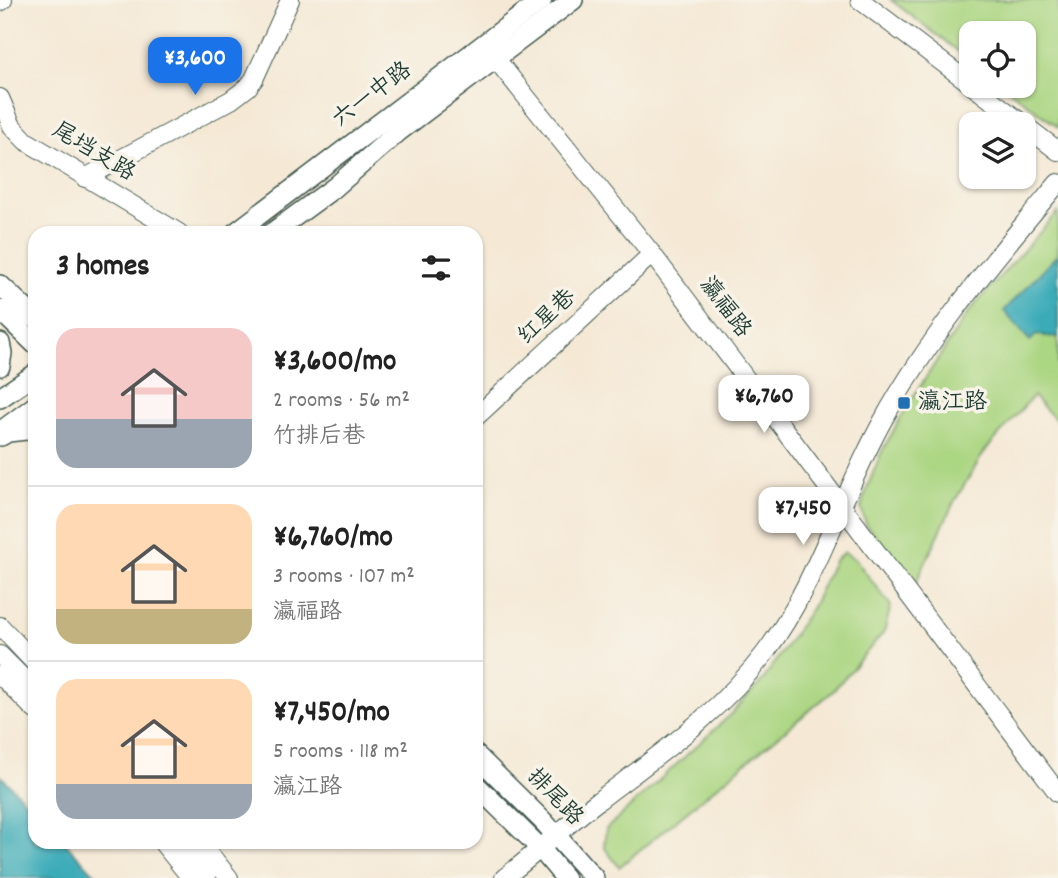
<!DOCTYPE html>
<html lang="en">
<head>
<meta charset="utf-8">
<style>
  :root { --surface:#fff; --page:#f2f2f2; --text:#222; --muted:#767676; --line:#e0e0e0; --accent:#1a73e8 }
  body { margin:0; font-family:Dekko,"LXGW WenKai TC",sans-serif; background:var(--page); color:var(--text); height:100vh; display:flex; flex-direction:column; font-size:26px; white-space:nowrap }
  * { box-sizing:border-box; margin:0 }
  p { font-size:23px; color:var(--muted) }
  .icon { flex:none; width:38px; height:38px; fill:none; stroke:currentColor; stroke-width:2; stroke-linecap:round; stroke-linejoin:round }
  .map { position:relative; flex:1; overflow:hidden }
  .side { position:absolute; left:28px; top:226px; width:455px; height:623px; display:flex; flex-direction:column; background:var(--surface); border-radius:21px; box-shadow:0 2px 5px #0004 }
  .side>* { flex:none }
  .controls { position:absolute; left:959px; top:21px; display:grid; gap:14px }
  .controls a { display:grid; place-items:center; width:77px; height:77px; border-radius:14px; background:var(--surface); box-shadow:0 2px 5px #0004; font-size:35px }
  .price { position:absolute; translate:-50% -60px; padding:0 16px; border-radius:14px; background:#fff; color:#222; font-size:23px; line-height:46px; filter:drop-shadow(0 2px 4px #0008) }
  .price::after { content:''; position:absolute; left:50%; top:42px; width:21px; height:16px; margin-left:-10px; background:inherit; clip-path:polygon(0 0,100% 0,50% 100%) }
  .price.on { background:var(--accent); color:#fff }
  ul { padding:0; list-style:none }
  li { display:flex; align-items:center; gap:21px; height:175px; padding:0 28px }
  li+li { border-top:2px solid var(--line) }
  li span { display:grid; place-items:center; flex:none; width:196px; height:140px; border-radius:21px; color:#555 }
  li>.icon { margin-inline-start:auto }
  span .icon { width:84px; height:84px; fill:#fffc; stroke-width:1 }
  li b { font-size:30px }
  h2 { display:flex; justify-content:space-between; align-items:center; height:84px; padding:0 28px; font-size:30px }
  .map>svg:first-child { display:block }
  .green { fill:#abd682; stroke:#658a5b; stroke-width:2 }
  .water { fill:#3babb8; stroke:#2d7476; stroke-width:2 }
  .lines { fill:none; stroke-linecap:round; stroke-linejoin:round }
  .secondary-casing { stroke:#3f574c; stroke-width:20 }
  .primary-casing { stroke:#3f574c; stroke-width:22 }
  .secondary { stroke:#fff; stroke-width:18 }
  .primary { stroke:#fff; stroke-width:19 }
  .poi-dot { fill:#1f6fb2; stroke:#f7f3e8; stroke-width:2.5 }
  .labels { text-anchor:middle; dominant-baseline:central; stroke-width:7; stroke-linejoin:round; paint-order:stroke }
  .street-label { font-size:23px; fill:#1f3d34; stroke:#f7f3e8 }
  .poi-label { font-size:23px; fill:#1f3d34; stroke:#f7f3e8; text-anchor:start }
</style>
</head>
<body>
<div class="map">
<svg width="1058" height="878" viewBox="0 0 1058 878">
  <rect width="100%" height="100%" fill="#f7f3e8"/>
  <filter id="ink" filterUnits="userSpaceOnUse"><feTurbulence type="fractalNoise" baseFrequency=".0143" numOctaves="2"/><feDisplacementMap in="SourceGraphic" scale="14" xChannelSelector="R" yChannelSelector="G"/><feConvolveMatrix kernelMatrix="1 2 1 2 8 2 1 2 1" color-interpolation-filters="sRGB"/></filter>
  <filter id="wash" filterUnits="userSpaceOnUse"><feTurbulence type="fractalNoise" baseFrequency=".00686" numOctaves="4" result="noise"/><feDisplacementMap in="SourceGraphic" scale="28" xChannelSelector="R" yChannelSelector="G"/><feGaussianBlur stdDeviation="1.57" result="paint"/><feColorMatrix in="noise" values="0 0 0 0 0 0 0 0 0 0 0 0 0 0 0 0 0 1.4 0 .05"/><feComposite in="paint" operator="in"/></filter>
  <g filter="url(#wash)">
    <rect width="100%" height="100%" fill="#f5e9d6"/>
    <g class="green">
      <path d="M 891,0 L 1058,0 L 1058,127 L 1004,86 L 1024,86 L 1024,33 L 971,33 L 971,61 Z"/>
      <path d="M 1058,212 L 1058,254 L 1004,311 L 1036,335 L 1058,337 L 1058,422 L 1033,396 L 985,451 L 954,502 L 915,585 L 866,525 L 861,507 L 867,488 L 882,451 L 908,405 L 969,311 Z"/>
      <path d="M 844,552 L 855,559 L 891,606 L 884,632 L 832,692 L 619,867 L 604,847 L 606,829 L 727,718 L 763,680 L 812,607 L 834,561 Z"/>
    </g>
    <g class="water">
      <path d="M 1058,254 L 1058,337 L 1036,335 L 1030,341 L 1004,311 Z"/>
      <path d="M 0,775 L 35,811 L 35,842 L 64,842 L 99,878 L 0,878 Z"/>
    </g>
  </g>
  <g filter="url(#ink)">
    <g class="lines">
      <g class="secondary-casing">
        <g id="secondary">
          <path d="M 860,0 L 971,84"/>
          <path d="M 0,2 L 3,0"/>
          <path d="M 495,58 L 652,254 L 1058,793"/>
          <path d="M 973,86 L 1023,124"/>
          <path d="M 0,98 L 12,126 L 26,141 L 179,233"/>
          <path d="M 1024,125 L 1058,151"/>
          <path d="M 85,178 L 231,100 L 248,87 L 254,79 L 290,0"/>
          <path d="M 476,417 L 652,254"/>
          <path d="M 0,626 L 35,663"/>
          <path d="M 0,655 L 35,690"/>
          <path d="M 0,675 L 35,710"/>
          <path d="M 162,842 L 191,878"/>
          <path d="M 179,842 L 207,878"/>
          <path d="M 200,842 L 229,878"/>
          <path d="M 504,878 C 535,854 563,828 594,804 C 654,758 719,714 765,653 C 817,583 840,498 882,422 C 931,333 994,260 1058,183"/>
        </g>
      </g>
      <g class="primary-casing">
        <g id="primary">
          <path d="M 235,233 L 542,0"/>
          <path d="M 272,233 L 335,187 L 398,132 L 573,0"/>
          <path d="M 0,285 L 35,318"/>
          <path d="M 0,310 L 35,344"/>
          <path d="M 0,343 L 2,353 L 0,366"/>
          <path d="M 0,398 L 35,374"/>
          <path d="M 0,432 L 35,406"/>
          <path d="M 1,436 L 8,432 L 35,429"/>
          <path d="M 476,755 L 543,821 L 594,878"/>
          <path d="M 476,785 L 540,848 L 565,878"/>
        </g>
      </g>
      <use href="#secondary" class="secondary"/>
      <use href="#primary" class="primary"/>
    </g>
  </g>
  <rect class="poi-dot" x="897" y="396" width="14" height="14" rx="3.5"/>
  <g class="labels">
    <g class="street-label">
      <text transform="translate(373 96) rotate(-37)">六一中路</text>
      <text transform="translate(93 153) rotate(31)">尾垱支路</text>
      <text transform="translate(724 308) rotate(53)">瀛福路</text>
      <text transform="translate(548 318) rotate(-43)">红星巷</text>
      <text transform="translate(554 798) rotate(46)">排尾路</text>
    </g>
    <g class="poi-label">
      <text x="918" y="403">瀛江路</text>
    </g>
  </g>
</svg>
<div class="controls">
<a><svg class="icon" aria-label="locate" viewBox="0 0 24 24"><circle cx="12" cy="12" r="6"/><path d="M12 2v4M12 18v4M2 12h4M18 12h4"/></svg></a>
<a><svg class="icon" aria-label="layers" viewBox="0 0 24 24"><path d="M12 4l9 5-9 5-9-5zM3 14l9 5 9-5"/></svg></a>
</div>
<b class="price on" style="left:195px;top:97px">¥3,600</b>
<b class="price" style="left:764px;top:435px">¥6,760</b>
<b class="price" style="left:803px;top:547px">¥7,450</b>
<section class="side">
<h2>3 homes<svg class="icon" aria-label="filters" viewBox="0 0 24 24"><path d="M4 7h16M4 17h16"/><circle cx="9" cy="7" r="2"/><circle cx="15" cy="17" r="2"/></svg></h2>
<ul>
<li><span style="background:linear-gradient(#f6c9c9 65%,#9aa5b1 0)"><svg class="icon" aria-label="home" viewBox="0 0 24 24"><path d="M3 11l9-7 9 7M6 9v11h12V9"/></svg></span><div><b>¥3,600/mo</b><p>2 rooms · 56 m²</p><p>竹排后巷</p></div></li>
<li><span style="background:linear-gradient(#ffd9b3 75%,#c2b280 0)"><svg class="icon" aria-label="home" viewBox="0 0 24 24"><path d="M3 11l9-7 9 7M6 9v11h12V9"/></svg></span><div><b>¥6,760/mo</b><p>3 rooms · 107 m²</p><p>瀛福路</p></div></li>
<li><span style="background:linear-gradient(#ffd9b3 75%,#9aa5b1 0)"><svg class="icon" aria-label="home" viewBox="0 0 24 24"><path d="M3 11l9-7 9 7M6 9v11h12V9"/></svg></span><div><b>¥7,450/mo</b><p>5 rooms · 118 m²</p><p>瀛江路</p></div></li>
</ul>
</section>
</div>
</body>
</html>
